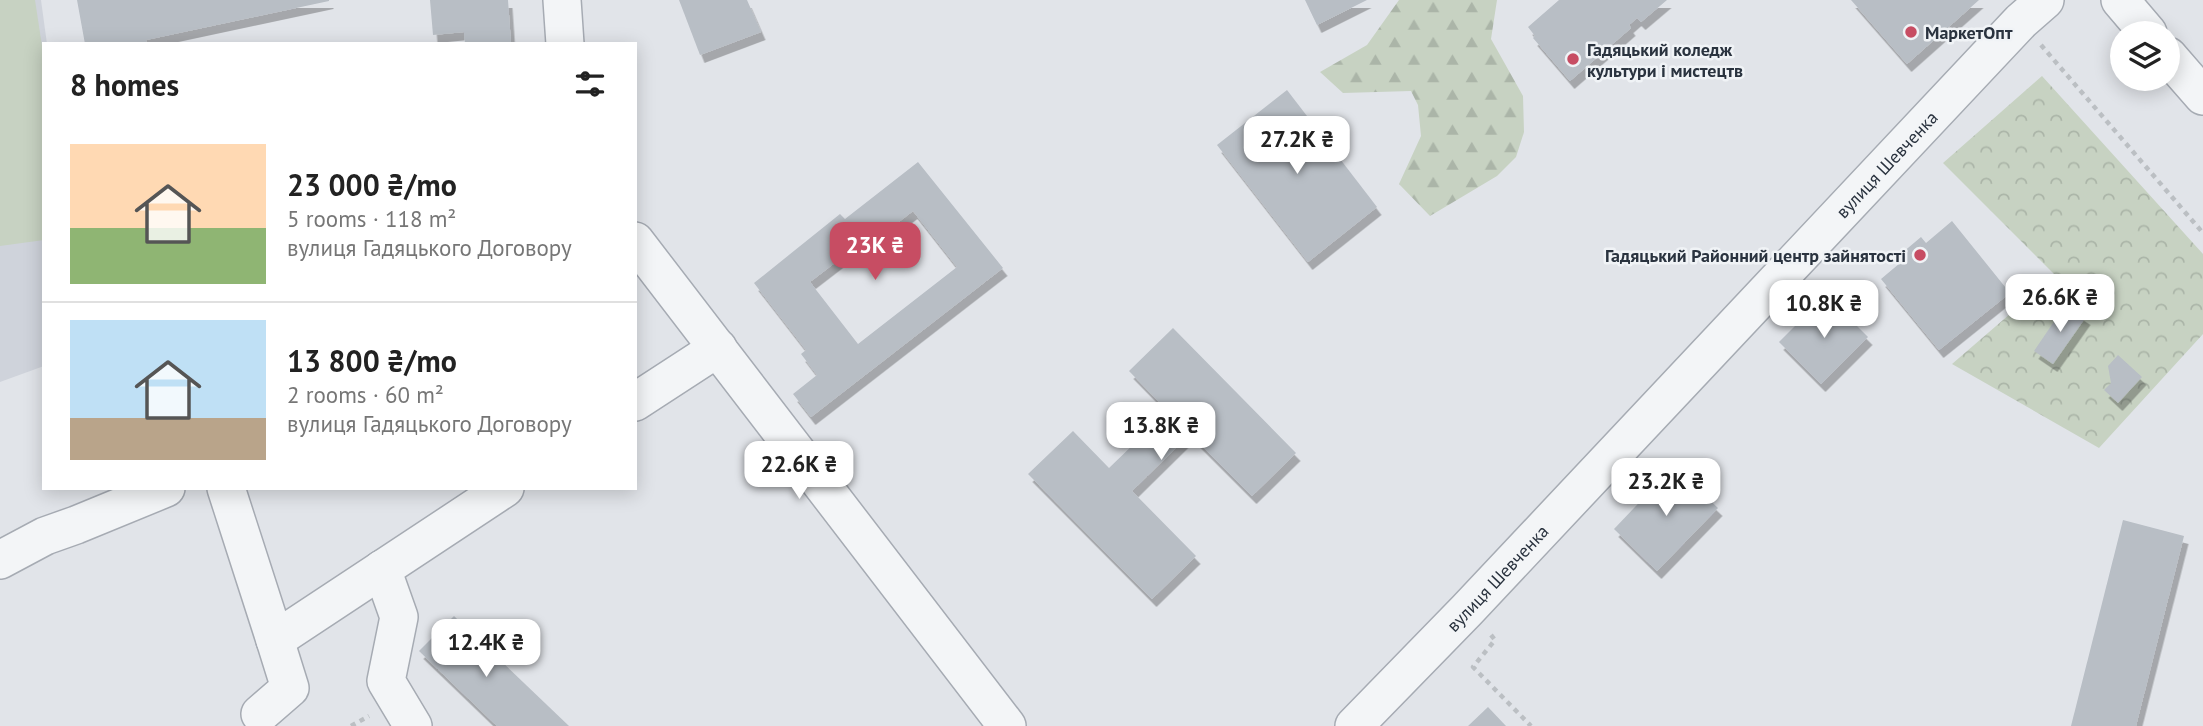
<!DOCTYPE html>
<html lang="en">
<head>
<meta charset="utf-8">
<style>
  :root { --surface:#fff; --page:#f6f6f6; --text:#222; --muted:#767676; --line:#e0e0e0; --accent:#c74d63 }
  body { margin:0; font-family:"PT Sans",sans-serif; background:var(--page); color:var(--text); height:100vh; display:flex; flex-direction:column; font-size:26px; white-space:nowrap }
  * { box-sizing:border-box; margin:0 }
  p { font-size:23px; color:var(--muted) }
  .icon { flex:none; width:38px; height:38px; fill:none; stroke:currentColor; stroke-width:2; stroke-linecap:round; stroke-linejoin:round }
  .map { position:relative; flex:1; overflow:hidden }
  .side { position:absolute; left:42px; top:42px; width:595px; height:448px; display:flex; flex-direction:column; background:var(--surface); border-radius:0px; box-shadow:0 4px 18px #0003 }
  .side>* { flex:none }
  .fabs { position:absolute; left:2110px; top:21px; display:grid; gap:14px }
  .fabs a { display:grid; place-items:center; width:70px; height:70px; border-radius:50%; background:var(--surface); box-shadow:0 4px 18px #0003; font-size:35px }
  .price { position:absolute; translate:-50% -60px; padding:0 16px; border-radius:14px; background:#fff; color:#222; font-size:23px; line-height:46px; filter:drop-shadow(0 2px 4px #0008) }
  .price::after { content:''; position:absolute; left:50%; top:42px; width:21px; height:16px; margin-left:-10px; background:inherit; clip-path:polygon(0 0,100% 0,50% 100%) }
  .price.current { background:var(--accent); color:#fff }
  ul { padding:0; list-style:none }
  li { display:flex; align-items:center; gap:21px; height:175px; padding:0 28px }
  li+li { border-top:2px solid var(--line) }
  li span { display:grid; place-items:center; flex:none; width:196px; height:140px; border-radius:0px; color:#555 }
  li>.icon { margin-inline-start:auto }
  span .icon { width:84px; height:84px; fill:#fffc; stroke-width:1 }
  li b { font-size:30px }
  h2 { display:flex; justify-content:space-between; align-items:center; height:84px; padding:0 28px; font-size:30px }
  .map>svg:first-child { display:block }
  .built { fill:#cfd3db }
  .forest { fill:url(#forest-firs) }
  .park { fill:url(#park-crowns) }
  .pitch { fill:#c7d2c2 }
  .building { fill:#b8bec5; fill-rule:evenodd; filter:url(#shadow) }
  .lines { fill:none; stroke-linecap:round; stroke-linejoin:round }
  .minor-casing { stroke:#a6abb3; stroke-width:40 }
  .path { stroke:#bbbfc3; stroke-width:4.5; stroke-dasharray:5 5; stroke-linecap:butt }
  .minor { stroke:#f3f5f7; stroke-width:37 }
  .poi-dot { fill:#c74d63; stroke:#f0f3f6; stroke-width:2.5 }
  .labels { text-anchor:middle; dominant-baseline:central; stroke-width:5; stroke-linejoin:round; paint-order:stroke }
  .poi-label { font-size:18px; font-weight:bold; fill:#2a333f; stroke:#f0f3f6; text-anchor:start }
  .street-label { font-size:18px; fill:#2a333f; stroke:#f0f3f6 }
</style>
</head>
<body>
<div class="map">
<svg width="2203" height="726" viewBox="0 0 2203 726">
  <defs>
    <pattern id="forest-firs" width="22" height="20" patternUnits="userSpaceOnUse" patternTransform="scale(1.75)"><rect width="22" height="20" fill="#c7d2c2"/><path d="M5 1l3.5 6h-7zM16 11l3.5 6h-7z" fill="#abb5a8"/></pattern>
    <pattern id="park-crowns" width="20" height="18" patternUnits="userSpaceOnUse" patternTransform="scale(1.75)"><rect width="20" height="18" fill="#c7d2c2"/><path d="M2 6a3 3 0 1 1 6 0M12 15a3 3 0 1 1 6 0" fill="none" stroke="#abb5a8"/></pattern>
    <filter id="shadow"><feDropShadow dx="4.5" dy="8" stdDeviation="0" flood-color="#0004"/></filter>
  </defs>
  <rect width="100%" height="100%" fill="#e1e4e9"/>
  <path class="built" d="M 0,0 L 41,0 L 47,44 L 44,44 L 44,366 L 0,382 Z"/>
  <path class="forest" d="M 1399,0 L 1497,0 L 1491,39 L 1523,96 L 1524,132 L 1516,157 L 1497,176 L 1430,216 L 1399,184 L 1421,136 L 1418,105 L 1411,91 L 1343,93 L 1320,72 L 1367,45 Z"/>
  <path class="park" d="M 2042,76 L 2203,254 L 2203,334 L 2099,448 L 1952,364 L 2055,275 L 1943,163 Z"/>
  <path class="pitch" d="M 0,0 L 35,0 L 44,59 L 44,240 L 0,246 Z"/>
  <g class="building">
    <path d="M 77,0 L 329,0 L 329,1 L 146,40 L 147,44 L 85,44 Z"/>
    <path d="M 430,0 L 508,0 L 511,44 L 465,44 L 464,32 L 433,35 Z"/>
    <path d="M 679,0 L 747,0 L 761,32 L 700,55 Z"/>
    <path d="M 1305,0 L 1367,0 L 1317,25 Z"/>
    <path d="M 1559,0 L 1667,0 L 1641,22 L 1637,18 L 1629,25 L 1631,28 L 1570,81 L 1533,38 L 1535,36 L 1528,27 Z"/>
    <path d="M 1851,0 L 1979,0 L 1907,64 Z"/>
    <path d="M 1287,90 L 1377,207 L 1308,262 L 1217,145 Z"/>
    <path d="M 918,162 L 1003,268 L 811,417 L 793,394 L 817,375 L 801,354 L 806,350 L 754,283 L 840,214 L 845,219 ZM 913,211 L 957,267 L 858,344 L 810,282 L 862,242 L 866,247 Z"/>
    <path d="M 1952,221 L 2010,293 L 1939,350 L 1881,279 L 1906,258 L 1902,253 L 1921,237 L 1926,243 Z"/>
    <path d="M 1826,295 L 1868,337 L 1821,384 L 1779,342 Z"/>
    <path d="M 2066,304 L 2086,317 L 2053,364 L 2034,351 Z"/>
    <path d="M 1173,328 L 1296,453 L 1252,496 L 1190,434 L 1132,491 L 1196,556 L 1152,599 L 1028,474 L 1073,431 L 1109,468 L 1168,411 L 1129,371 Z"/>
    <path d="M 2118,355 L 2142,377 L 2118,403 L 2104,390 L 2111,383 L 2108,366 Z"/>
    <path d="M 1674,466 L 1718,508 L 1657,571 L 1614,529 Z"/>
    <path d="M 2123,520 L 2184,536 L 2136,726 L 2071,726 Z"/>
    <path d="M 454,616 L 569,726 L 497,726 L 419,651 Z"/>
    <path d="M 1488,707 L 1506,726 L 1468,726 Z"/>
  </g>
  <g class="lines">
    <g class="minor-casing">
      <g id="minor">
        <path d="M 562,0 L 565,44"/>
        <path d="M 2120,0 L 2148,33"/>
        <path d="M 2168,56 L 2203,96"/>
        <path d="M 635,241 L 1007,726"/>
        <path d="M 635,402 L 718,348"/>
        <path d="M 226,488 L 275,640 L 505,488"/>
        <path d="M 0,560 L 45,536 L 76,525 L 166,488"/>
        <path d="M 382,569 L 399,617 L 386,681 L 413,726"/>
        <path d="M 260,714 L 290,688 L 275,640"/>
        <path id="s1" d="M 1354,726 L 1467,610 L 2021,21 L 2045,0"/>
      </g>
    </g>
    <g class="path">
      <path d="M 2041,45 L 2203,233"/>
      <path d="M 1491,635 L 1495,640 L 1473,667 L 1531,726"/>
      <path d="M 351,726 L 369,716"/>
    </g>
    <use href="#minor" class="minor"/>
  </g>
  <g class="poi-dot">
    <circle cx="1911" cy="32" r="7"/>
    <circle cx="1573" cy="59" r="7"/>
    <circle cx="1920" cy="255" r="7"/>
  </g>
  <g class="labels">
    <g class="poi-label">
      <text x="1925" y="32">МаркетОпт</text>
      <text x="1587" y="49">Гадяцький коледж<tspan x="1587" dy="21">культури і мистецтв</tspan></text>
      <text x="1906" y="255" text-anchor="end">Гадяцький Районний центр зайнятості</text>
    </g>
    <g class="street-label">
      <text stroke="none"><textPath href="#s1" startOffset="774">вулиця Шевченка</textPath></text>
      <text stroke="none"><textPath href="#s1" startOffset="206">вулиця Шевченка</textPath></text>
    </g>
  </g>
</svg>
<div class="fabs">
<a><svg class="icon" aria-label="layers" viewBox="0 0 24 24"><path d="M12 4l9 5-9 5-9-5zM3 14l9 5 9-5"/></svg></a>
</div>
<b class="price" style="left:1297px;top:176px">27.2K ₴</b>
<b class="price current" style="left:875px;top:282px">23K ₴</b>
<b class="price" style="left:2060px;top:334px">26.6K ₴</b>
<b class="price" style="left:1824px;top:340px">10.8K ₴</b>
<b class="price" style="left:1161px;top:462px">13.8K ₴</b>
<b class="price" style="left:799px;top:501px">22.6K ₴</b>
<b class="price" style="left:1666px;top:518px">23.2K ₴</b>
<b class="price" style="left:486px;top:679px">12.4K ₴</b>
<section class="side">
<h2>8 homes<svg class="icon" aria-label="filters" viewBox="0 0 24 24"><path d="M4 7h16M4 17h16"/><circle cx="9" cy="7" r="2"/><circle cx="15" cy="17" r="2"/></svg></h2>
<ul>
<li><span style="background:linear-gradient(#ffd9b3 60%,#8fb573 0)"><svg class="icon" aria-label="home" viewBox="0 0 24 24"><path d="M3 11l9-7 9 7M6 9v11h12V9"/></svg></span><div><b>23 000 ₴/mo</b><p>5 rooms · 118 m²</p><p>вулиця Гадяцького Договору</p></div></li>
<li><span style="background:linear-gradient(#bfe0f5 70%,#b9a48a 0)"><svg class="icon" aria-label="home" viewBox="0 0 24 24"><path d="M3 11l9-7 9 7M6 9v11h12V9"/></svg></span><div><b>13 800 ₴/mo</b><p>2 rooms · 60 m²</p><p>вулиця Гадяцького Договору</p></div></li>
</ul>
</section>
</div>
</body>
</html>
